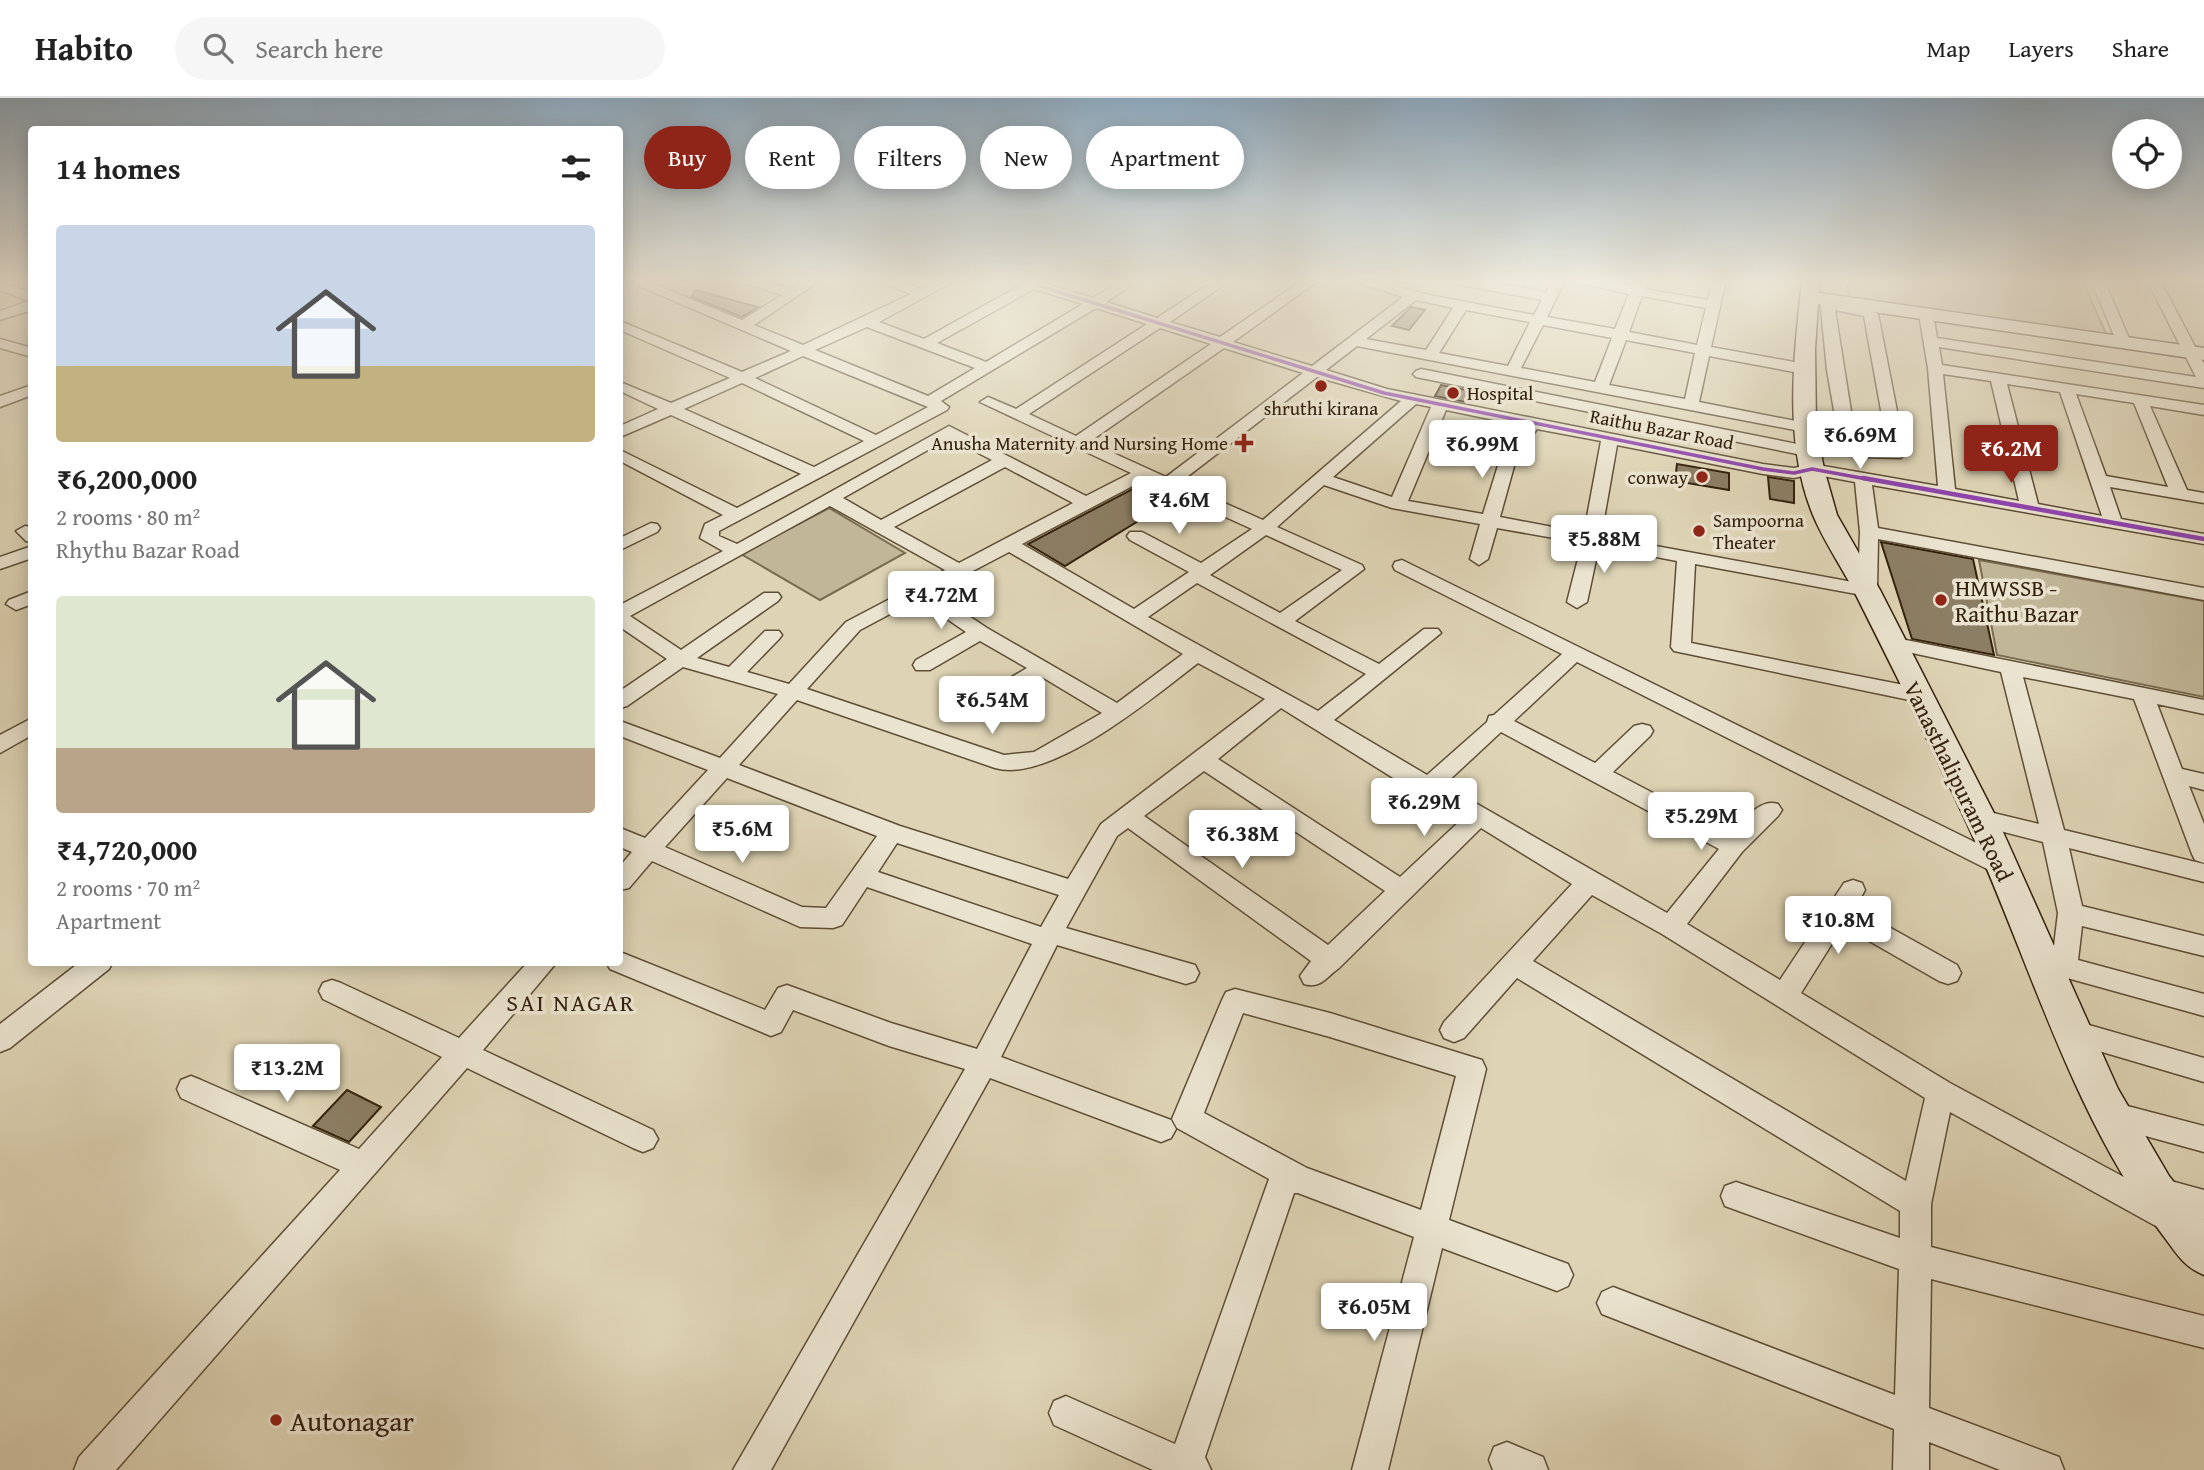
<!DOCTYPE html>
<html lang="en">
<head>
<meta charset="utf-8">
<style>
  :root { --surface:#fff; --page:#f6f6f6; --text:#222; --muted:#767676; --line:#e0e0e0; --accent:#8f2418 }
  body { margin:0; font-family:"Gentium Book Plus",serif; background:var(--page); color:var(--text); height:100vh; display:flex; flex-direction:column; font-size:26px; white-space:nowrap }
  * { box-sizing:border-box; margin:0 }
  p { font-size:23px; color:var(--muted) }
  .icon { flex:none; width:38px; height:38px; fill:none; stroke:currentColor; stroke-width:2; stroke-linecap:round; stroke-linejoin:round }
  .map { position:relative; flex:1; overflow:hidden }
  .drawer { position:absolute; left:28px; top:28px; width:595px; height:840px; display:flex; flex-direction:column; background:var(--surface); border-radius:7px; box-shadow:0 4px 18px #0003 }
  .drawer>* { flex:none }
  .banner { position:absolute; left:644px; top:28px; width:665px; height:63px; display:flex; gap:14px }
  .tools { position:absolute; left:2112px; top:21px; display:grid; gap:14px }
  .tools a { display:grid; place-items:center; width:70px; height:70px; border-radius:50%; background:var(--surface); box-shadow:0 4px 18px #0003; font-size:35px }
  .price { position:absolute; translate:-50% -60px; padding:0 16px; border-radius:7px; background:#fff; color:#222; font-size:23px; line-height:46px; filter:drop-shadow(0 2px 4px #0008) }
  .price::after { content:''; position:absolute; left:50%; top:42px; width:21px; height:16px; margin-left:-10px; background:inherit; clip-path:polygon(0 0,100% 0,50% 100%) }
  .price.selected { background:var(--accent); color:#fff }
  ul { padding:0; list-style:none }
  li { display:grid; align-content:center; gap:14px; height:371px; padding:0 28px }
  li span { display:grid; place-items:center; height:217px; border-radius:7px; color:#555 }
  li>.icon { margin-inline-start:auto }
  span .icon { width:126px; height:126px; fill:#fffc; stroke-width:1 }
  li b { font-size:30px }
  h2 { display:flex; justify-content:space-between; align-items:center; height:84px; padding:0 28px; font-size:30px }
  .pill { padding:0 24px; border-radius:32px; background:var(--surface); box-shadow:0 4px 18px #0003; font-size:24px; line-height:63px }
  .pill.selected { background:var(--accent); color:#fff }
  header { display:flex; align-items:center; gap:42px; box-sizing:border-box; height:98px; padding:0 35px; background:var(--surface); border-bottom:2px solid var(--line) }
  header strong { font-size:33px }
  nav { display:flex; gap:38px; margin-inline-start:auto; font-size:24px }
  .search { width:490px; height:63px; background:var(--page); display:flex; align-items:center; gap:18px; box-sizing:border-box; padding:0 24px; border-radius:38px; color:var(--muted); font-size:26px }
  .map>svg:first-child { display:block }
  .green { fill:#c1b698; stroke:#7a6c52; stroke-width:2 }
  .building { fill:#8c7e64; stroke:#33210c; stroke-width:2 }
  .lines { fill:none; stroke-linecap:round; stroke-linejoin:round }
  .street-casing { stroke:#5e4e36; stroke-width:3 }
  .secondary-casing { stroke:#33210c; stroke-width:3 }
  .street { fill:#eae3cf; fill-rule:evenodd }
  .secondary { fill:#eae3cf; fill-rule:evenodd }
  .bus-1-far1-casing { stroke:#eae3cf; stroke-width:7 }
  .bus-1-casing { stroke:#eae3cf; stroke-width:9 }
  .bus-1-far1 { stroke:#8e44ad; stroke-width:3.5 }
  .bus-1 { stroke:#8e44ad; stroke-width:4.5 }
  .poi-dot { fill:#8f2418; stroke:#eae3cf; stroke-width:2.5 }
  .labels { text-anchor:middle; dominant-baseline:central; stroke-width:7; stroke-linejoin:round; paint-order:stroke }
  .far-poi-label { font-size:19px; fill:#33210c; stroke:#eae3cf; text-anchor:start }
  .far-street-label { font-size:19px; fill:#33210c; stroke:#eae3cf }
  .poi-label { font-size:23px; fill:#33210c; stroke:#eae3cf; text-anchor:start }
  .street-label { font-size:23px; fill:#33210c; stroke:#eae3cf }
  .neighbourhood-label { font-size:24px; letter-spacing:2px; fill:#33210c; stroke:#eae3cf }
  .near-poi-label { font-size:28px; fill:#33210c; stroke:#eae3cf; text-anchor:start }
</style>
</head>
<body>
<header>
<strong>Habito</strong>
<div class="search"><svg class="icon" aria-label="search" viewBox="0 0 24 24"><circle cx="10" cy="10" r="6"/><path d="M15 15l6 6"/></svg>Search here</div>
<nav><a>Map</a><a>Layers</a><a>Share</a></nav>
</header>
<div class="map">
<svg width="2204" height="1372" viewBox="0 0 2204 1372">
  <rect width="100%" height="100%" fill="#ded4b5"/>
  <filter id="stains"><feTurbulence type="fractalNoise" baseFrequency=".00286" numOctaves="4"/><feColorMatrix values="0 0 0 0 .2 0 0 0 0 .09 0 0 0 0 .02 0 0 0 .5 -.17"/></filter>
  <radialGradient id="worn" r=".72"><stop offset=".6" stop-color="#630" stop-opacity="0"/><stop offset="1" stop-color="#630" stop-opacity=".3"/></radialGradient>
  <g class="green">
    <path d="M 1845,182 L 2082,182 L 2107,238 L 1850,199 Z"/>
    <path d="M 829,410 L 905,455 L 820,502 L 741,456 Z"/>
    <path d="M 1979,462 L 2204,503 L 2204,599 L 1997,557 Z"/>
  </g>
  <g class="building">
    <path d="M 695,192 L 758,209 L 742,219 L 692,199 Z"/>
    <path d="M 1411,209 L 1425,212 L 1409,232 L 1392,228 Z"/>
    <path d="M 1441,287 L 1471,293 L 1465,304 L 1435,298 Z"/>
    <path d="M 1677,366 L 1729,375 L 1729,392 L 1675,383 Z"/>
    <path d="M 1768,379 L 1794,383 L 1794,405 L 1770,401 Z"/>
    <path d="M 1142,386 L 1174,401 L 1065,468 L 1028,446 Z"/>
    <path d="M 1881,444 L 1973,461 L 1994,557 L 1912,541 Z"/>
    <path d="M 347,992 L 381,1009 L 349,1044 L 313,1028 Z"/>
  </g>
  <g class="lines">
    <g class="street-casing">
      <g id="street">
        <path d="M 625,182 L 644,182 L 742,222 L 782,197 L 735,182 L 758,182 L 791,191 L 805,182 L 821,182 L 754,227 L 803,247 L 911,196 L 876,182 L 896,182 L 922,191 L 939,182 L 956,182 L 879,224 L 924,241 L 1021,187 L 1014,182 L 1045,182 L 1043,185 L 1093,200 L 1123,182 L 1139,182 L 1106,204 L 1157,220 L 1215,182 L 1231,182 L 1170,224 L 1220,239 L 1303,182 L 1319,182 L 1233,244 L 1312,268 L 1403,199 L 1349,182 L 1372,182 L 1429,197 L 1534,217 L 1542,202 L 1454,186 L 1448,182 L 1479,182 L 1546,194 L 1552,182 L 1565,182 L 1547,219 L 1615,231 L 1629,196 L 1568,182 L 1599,182 L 1632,188 L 1634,182 L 1647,182 L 1645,191 L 1708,202 L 1711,186 L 1720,182 L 1725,186 L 1711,249 L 1805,266 L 1813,271 L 1805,276 L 1709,258 L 1699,304 L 1811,326 L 1813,329 L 1811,332 L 1805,334 L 1357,248 L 1326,272 L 1387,291 L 1763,366 L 1794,370 L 1812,366 L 1938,388 L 1928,270 L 1919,216 L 1921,213 L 1931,213 L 1933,216 L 1937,240 L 2196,279 L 2147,182 L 2160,182 L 2204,266 L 2204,290 L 1939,249 L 1942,267 L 2204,307 L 2204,317 L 2150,308 L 2187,392 L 2204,395 L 2204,405 L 2110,389 L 2121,421 L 2204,436 L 2204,446 L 1872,387 L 1878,430 L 2204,490 L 2204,502 L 1878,441 L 1877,492 L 1867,498 L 1695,466 L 1691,545 L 1919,590 L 1926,592 L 1930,597 L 1926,602 L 1919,604 L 1674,553 L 1671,549 L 1677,463 L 1599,448 L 1587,504 L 1577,510 L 1567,504 L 1582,445 L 1497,430 L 1488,461 L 1479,467 L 1470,461 L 1480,426 L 1392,410 L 1324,387 L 1277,429 L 1362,467 L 1364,471 L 1295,523 L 1379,566 L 1424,531 L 1438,531 L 1441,535 L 1334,622 L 1427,677 L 1487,624 L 1489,618 L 1494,617 L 1562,556 L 1395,472 L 1393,468 L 1395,464 L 1402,462 L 2011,762 L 2014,768 L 2011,774 L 2002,777 L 1993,774 L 1577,564 L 1514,623 L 1595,665 L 1634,628 L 1642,626 L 1650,628 L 1653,633 L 1650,638 L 1613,674 L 1731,736 C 1744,723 1759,700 1778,706 L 1782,712 L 1778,718 L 1742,754 L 1687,826 L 1780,882 L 1844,785 L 1853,782 L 1862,785 L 1865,792 L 1855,810 L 1957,867 L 1961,875 L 1957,883 L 1948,886 L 1939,883 L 1843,828 L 1801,895 L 1950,985 L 2146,1091 L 2149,1084 L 2160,1080 L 2204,1092 L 2204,1122 L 2179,1114 L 2176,1127 L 2165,1132 L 2154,1127 L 1950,1014 L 1931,1106 L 1931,1149 L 2204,1218 L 2204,1250 L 1931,1181 L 1929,1310 L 2059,1359 L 2064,1372 L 2000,1372 L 1929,1344 L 1929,1372 L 1893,1372 L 1894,1331 L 1602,1216 L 1597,1205 L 1602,1194 L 1613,1189 L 1895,1297 L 1899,1171 L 1725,1108 L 1721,1098 L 1725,1088 L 1736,1084 L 1900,1140 L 1900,1113 L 1517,880 L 1464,940 L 1454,944 L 1444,940 L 1440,932 L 1444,924 L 1572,786 L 1481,730 L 1339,870 C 1326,879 1321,891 1304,886 L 1300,878 L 1311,863 L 1128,730 L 1117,738 L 1066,830 L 1195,867 L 1199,875 L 1195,883 L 1186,886 L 1057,847 L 1001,959 L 1171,1022 L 1176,1031 L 1171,1040 L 1161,1044 L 990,980 L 771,1372 L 733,1372 L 965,971 L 889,948 L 793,912 L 781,934 L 771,938 L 610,871 L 606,864 L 620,864 L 620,854 L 765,912 L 778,890 L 787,887 L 891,925 L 977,951 L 1032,846 L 867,789 L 842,827 L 833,830 L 800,829 L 652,763 L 629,790 L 620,792 L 620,768 L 632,754 L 620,749 L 620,730 L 645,740 L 708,672 L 620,638 L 620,623 L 720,660 L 778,596 L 683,569 L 627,608 L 620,610 L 620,593 L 667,561 L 620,529 L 620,507 L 723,453 L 700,440 L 705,426 L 723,417 L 620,363 L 620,352 L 737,410 L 801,376 L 671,317 L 620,339 L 620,328 L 658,311 L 620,293 L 620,284 L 671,305 L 730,280 L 620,232 L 620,223 L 742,274 L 791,253 ZM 1034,191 L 1083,206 L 986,264 L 937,245 ZM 1642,198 L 1706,210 L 1697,247 L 1629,234 ZM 1416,202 L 1453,210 L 1426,252 L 1366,241 ZM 1096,210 L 1147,226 L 1016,311 L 988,299 L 980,304 L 1131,375 L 1086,398 L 949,328 L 737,446 L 719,438 L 719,433 L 947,312 L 949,309 L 941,303 ZM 1466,212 L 1530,224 L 1508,268 L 1439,255 ZM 1543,227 L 1612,240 L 1595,284 L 1521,270 ZM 867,229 L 975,270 L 928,298 L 815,252 ZM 1160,230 L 1211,246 L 1076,338 L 1029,316 ZM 1626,242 L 1695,255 L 1685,301 L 1609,287 ZM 1224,250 L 1303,275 L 1166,379 L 1089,344 ZM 803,258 L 928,309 L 876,337 L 755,280 ZM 1943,276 L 1991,283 L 2019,403 L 1955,391 ZM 1317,279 L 1401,303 L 1263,422 L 1179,385 ZM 742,285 L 864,343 L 814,369 L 684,311 ZM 2007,286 L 2060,294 L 2102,418 L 2038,406 ZM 2076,296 L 2134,305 L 2168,389 L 2106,378 ZM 1416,306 L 1431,309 L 1392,399 L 1333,379 ZM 1446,312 L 1523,328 L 1500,361 L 1483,416 L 1408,403 ZM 1537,331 L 1601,343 L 1584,435 L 1500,419 L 1516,361 ZM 949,340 L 992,362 L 881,422 L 843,400 ZM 1617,347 L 1763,376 L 1794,380 L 1812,376 L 1855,384 L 1860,434 L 1858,485 L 1601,438 ZM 1005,369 L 1073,405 L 959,465 L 894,429 ZM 1144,382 L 1252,431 L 1201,465 L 1142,434 L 1130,434 L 1127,438 L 1130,442 L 1189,474 L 1134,511 L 1022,446 ZM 830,408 L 945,472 L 846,524 L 789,586 L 747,574 L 779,541 L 782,537 L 779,533 L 765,533 L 729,569 L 697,560 L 778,503 L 781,499 L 778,495 L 764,495 L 681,552 L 630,518 ZM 1266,437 L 1342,472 L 1280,515 L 1210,477 ZM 1009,454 L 1183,556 L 1117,605 L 987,530 L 933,494 ZM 1197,485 L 1366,576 L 1318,613 L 1148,519 ZM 918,501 L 966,534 L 916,562 L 913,567 L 916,572 L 930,572 L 980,543 L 1027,570 L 965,607 L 962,612 L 965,617 L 981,617 L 1042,579 L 1102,615 L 1034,654 L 1004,657 L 807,591 L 860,532 ZM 1198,565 L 1265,601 L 1101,726 L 1068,781 L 900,728 L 739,667 L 797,602 L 995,670 C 1051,686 1155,598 1198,565 ZM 1281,610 L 1419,696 L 1463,720 L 1400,779 L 1218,661 ZM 1501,634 L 1719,751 L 1667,815 L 1444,687 ZM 1204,673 L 1385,793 L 1328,847 L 1144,718 ZM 727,680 L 877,738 L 826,810 L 802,809 L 665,749 ZM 897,745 L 1059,797 L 1041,829 L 878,774 ZM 1592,797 L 1662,836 L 1925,1000 L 1906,1083 L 1533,863 Z"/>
        <path d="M 2091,182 L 2104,182 L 2131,245 L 2129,248 L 2124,249 L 2117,245 Z"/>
        <path d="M 0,183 L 32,195 L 32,212 L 0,222 L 0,213 L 29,203 L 0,192 Z"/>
        <path d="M 1827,197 L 1832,198 L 1834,205 L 1864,208 L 1878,216 L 1905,354 L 1901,360 L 1859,359 L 1840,347 L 1827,272 L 1820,201 ZM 1835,212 L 1864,218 L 1888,351 L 1863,349 L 1856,345 Z"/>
        <path d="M 0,241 L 32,250 L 32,259 L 0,250 Z"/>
        <path d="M 1421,271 L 1807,348 L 1815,353 L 1807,358 L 1416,279 L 1413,276 L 1416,273 Z"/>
        <path d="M 32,287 L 32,297 L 0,309 L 0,298 Z"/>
        <path d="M 651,425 L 657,426 L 660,430 L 657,434 L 620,452 L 620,440 Z"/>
        <path d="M 25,428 L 32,429 L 32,444 L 26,443 L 16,433 Z"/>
        <path d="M 32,448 L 32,460 L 0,471 L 0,459 Z"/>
        <path d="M 32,493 L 32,506 L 16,512 L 6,506 L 9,502 Z"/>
        <path d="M 1891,539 L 2204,602 L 2204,616 L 2157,606 L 2182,671 L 2204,676 L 2204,692 L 2189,688 L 2204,726 L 2204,765 L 2195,762 L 2192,756 L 2134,601 L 2023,579 L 2064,732 L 2204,766 L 2204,784 L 2069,750 L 2082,808 L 2204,838 L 2204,858 L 2082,828 L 2078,862 L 2204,896 L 2204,918 L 2042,873 L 2038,866 L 2042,859 L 2053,856 L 2058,815 L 2043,744 L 1973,726 L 1969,720 L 1973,714 L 1981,712 L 2039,726 L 2001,574 L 1884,549 L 1881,545 L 1884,541 Z"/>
        <path d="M 32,620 L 32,637 L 0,655 L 0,637 Z"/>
        <path d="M 80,864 L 113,864 L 109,871 L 10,950 L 0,954 L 0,926 Z"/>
        <path d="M 528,864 L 557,864 L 483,952 L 653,1032 L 658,1041 L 653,1050 L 643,1054 L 633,1050 L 467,970 L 116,1372 L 74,1372 L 79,1359 L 340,1072 L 181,1000 L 177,991 L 181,982 L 191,978 L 201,982 L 359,1051 L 442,959 L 323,901 L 319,893 L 323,885 L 332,882 L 341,885 L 459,940 Z"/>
        <path d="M 1235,891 L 1330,915 L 1482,962 L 1486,971 L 1449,1122 L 1568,1166 L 1573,1177 L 1568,1188 L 1557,1193 L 1442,1150 L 1388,1372 L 1352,1372 L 1414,1139 L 1298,1095 L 1294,1095 L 1205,1359 L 1211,1372 L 1153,1372 L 1054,1327 L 1049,1315 L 1054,1303 L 1066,1298 L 1175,1346 L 1269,1081 L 1177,1030 L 1172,1021 L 1222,902 L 1226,894 ZM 1243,915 L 1330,939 L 1456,978 L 1421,1112 L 1307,1070 L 1204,1015 Z"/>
        <path d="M 2075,923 L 2204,960 L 2204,984 L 2065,943 L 2061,935 L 2065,927 Z"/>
        <path d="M 2112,1004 L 2204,1028 L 2204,1054 L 2102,1026 L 2098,1017 L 2102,1008 Z"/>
        <path d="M 1507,1344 L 1543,1359 L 1548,1372 L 1493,1372 L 1489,1362 L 1494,1349 Z"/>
      </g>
    </g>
    <g class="secondary-casing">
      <path id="secondary" d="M 1802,182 L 1820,182 L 1819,195 L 2204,250 L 2204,262 L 1818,206 L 1815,251 L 1816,329 L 1824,371 L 1837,417 L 1880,492 L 1999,725 L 2118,991 L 2169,1078 L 2204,1122 L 2204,1177 C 2182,1168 2176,1154 2162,1136 C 2070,1014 2029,860 1966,723 C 1930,646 1893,570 1855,495 C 1842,469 1824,444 1813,417 C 1783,344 1794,258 1802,182 Z"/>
    </g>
    <use href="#street" class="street"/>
    <use href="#secondary" class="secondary"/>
    <g class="bus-1-far1-casing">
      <path id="bus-1-far1" d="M 1020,182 L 1384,295 L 1763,371 L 1794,375 L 1812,371 L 1872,382"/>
    </g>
    <g class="bus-1-casing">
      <path id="bus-1" d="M 1863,380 L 2204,441"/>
    </g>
    <use href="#bus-1-far1" class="bus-1-far1"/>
    <use href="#bus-1" class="bus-1"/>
  </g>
  <linearGradient id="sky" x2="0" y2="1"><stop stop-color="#8da8bd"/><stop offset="0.49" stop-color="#f0ecde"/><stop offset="1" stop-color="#f0ecde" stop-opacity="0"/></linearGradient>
  <rect width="2204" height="375" fill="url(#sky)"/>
  <g class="poi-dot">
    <circle cx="1321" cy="288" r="7"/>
    <circle cx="1453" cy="295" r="7"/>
    <path d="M1240.5 334.5h7v7h7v7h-7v7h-7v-7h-7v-7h7z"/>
    <circle cx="1702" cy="379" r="7"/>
    <circle cx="1699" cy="433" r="7"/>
    <circle cx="1941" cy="502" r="7"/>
    <circle cx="276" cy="1322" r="7"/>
  </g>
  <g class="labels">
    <g class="far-poi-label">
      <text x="1467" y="295">Hospital</text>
      <text x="1321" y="310" text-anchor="middle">shruthi kirana</text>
      <text x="1228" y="345" text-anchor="end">Anusha Maternity and Nursing Home</text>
      <text x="1688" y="379" text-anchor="end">conway</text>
      <text x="1713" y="422">Sampoorna<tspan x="1713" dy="22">Theater</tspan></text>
    </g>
    <g class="far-street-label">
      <text transform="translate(1662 331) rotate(11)">Raithu Bazar Road</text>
    </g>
    <g class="poi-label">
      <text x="1955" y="489">HMWSSB -<tspan x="1955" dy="26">Raithu Bazar</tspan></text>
    </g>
    <g class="street-label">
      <text transform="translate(1959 683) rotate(64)">Vanasthalipuram Road</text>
    </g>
    <g class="neighbourhood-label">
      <text x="571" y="904">SAI NAGAR</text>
    </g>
    <g class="near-poi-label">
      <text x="290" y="1322">Autonagar</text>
    </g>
  </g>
  <rect width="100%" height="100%" filter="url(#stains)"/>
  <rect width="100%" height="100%" fill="url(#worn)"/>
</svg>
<div class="tools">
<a><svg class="icon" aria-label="locate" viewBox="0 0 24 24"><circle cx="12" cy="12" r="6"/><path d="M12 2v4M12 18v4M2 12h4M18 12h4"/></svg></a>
</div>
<b class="price" style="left:1860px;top:373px">₹6.69M</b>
<b class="price" style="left:1482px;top:382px">₹6.99M</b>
<b class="price selected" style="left:2011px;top:387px">₹6.2M</b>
<b class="price" style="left:1179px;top:438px">₹4.6M</b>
<b class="price" style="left:1604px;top:477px">₹5.88M</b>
<b class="price" style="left:941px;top:533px">₹4.72M</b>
<b class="price" style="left:992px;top:638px">₹6.54M</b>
<b class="price" style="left:1424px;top:740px">₹6.29M</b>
<b class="price" style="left:1701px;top:754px">₹5.29M</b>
<b class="price" style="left:742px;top:767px">₹5.6M</b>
<b class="price" style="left:1242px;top:772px">₹6.38M</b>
<b class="price" style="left:1838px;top:858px">₹10.8M</b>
<b class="price" style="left:287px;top:1006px">₹13.2M</b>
<b class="price" style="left:1374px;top:1245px">₹6.05M</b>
<div class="banner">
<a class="pill selected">Buy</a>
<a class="pill">Rent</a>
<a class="pill">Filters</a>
<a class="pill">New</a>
<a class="pill">Apartment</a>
</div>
<section class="drawer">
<h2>14 homes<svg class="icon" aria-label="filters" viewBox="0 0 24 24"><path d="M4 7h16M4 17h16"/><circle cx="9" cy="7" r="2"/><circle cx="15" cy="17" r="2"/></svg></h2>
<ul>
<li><span style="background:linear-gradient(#c9d6e8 65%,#c2b280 0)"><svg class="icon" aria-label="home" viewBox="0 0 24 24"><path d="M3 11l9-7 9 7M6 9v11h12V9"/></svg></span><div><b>₹6,200,000</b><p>2 rooms · 80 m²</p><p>Rhythu Bazar Road</p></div></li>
<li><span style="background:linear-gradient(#dfe7d0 70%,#b9a48a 0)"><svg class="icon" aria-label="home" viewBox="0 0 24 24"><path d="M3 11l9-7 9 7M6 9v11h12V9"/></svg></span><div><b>₹4,720,000</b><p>2 rooms · 70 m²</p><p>Apartment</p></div></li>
</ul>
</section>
</div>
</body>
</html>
